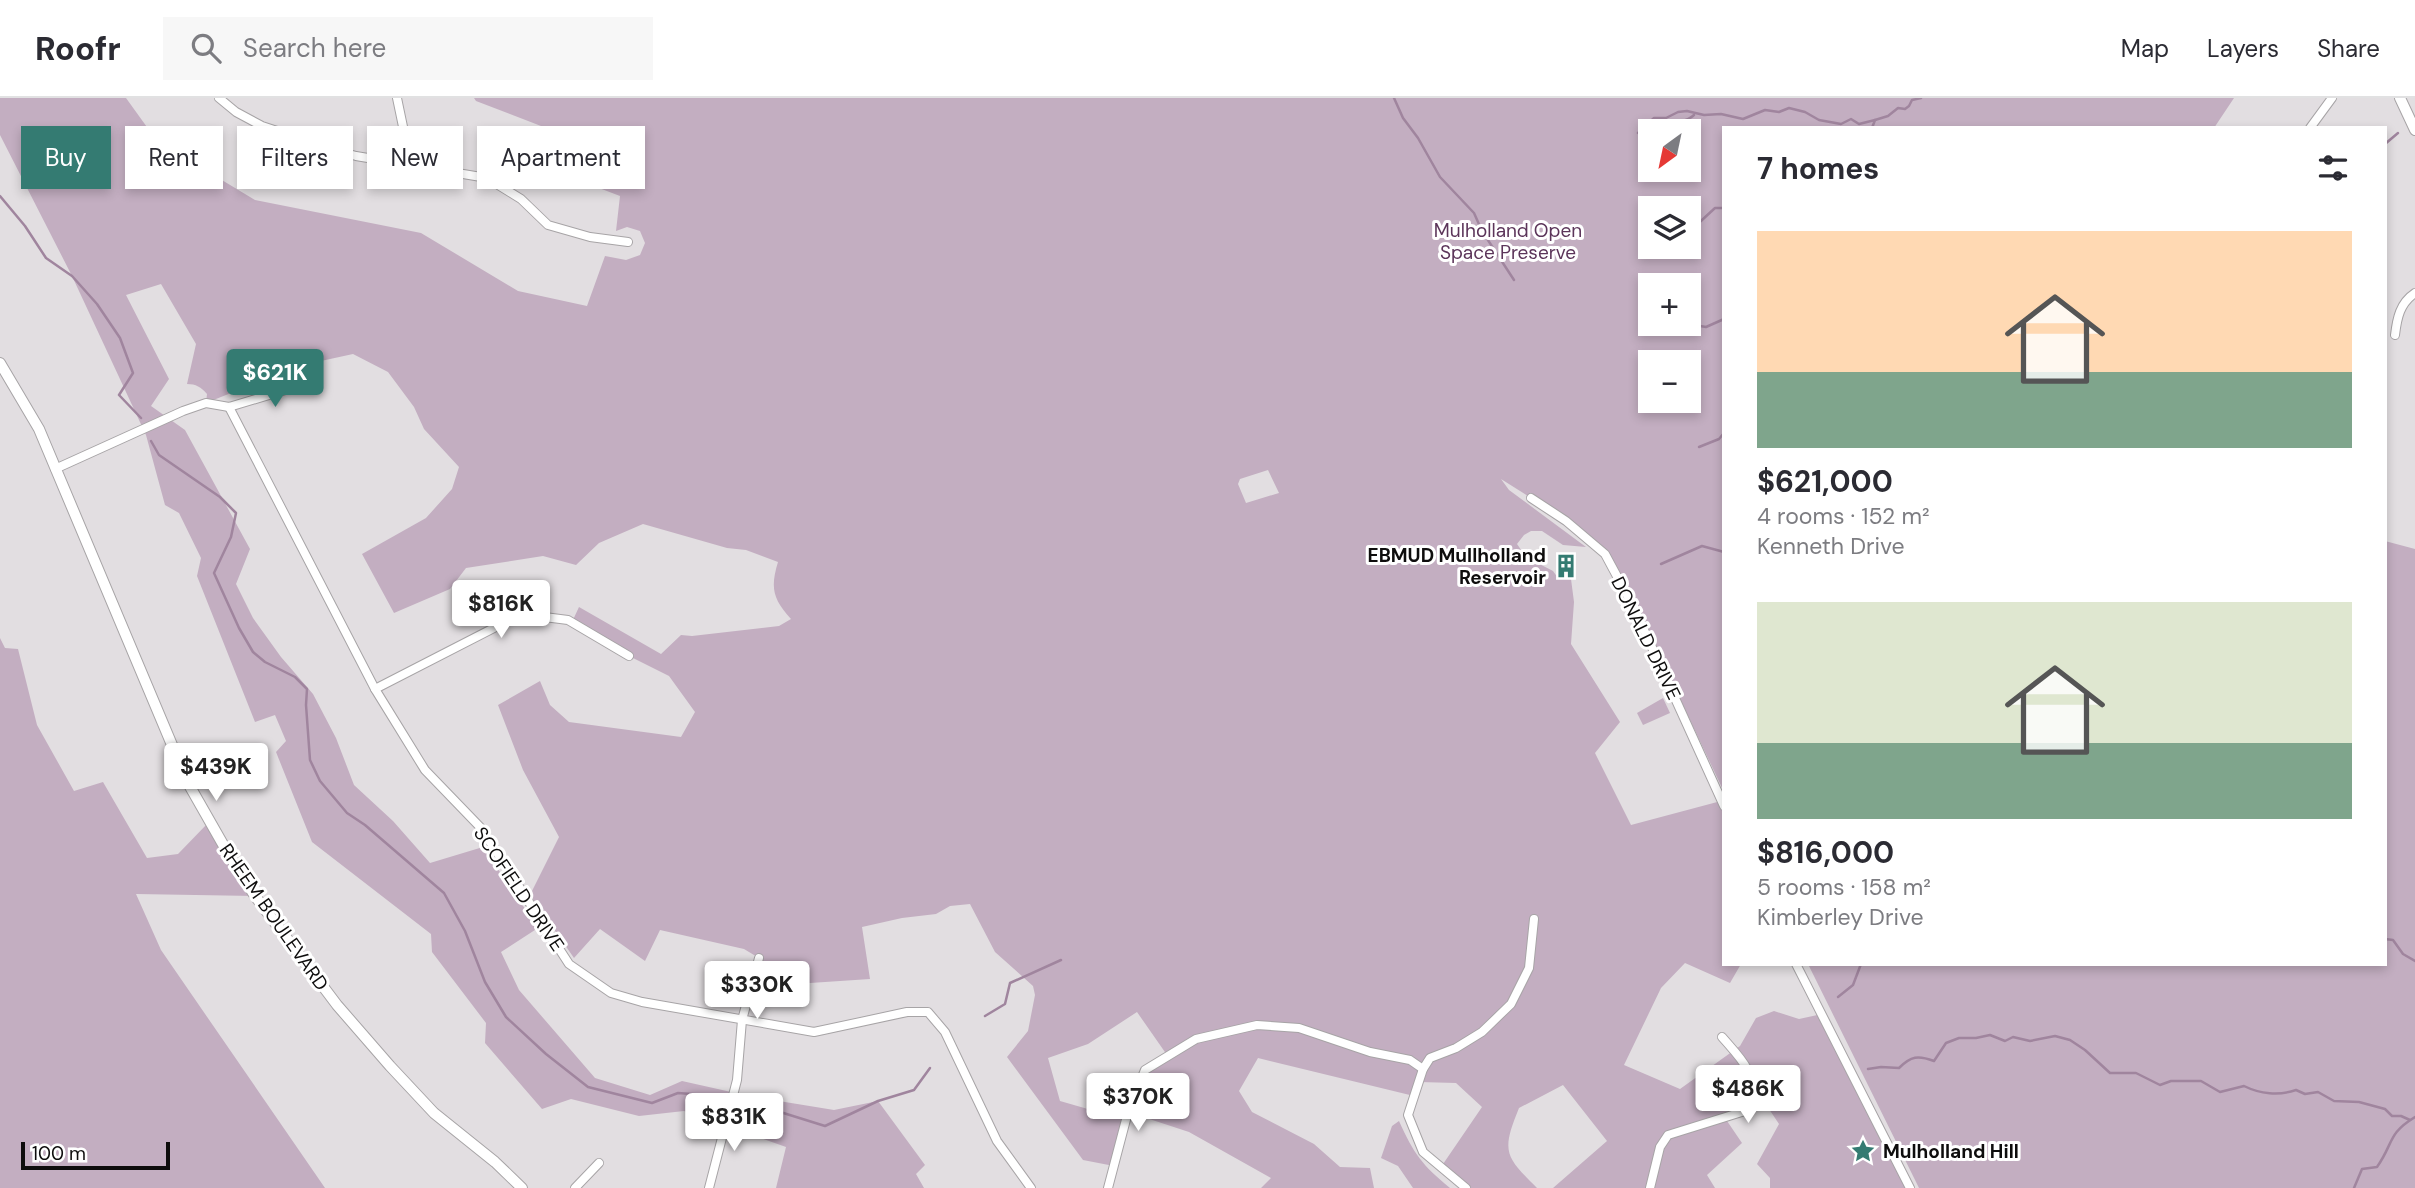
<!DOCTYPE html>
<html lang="en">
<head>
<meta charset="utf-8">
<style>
  :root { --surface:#fff; --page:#f7f7f7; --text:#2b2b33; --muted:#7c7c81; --line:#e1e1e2; --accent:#347b72 }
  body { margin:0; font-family:"DM Sans",sans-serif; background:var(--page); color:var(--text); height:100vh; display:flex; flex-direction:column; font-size:26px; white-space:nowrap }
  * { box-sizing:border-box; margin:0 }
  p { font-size:23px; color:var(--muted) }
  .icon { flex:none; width:38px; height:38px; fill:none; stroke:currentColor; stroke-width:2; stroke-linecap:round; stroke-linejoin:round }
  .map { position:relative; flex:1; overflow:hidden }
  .drawer { position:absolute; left:1722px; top:28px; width:665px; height:840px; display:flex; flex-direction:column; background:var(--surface); border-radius:0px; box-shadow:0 4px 10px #0003 }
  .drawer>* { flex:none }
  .top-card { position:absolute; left:21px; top:28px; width:665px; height:63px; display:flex; gap:14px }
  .needle { width:46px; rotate:213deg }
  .controls { position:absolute; left:1638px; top:21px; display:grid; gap:14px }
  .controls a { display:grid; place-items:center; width:63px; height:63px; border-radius:0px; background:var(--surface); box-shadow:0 4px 10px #0003; font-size:35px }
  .scale { position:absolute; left:21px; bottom:18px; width:149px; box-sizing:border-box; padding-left:7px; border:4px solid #0e0d0d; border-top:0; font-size:19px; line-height:24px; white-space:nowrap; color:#0e0d0d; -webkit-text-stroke:5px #fff; paint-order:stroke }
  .price { position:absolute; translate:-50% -60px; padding:0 16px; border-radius:7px; background:#fff; color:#222; font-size:23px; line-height:46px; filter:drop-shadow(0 2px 4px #0008) }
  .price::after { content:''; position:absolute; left:50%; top:42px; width:21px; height:16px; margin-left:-10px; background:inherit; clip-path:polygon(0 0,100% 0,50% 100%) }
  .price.current { background:var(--accent); color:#fff }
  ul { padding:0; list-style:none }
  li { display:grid; align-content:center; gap:14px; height:371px; padding:0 35px }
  li span { display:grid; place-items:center; height:217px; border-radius:0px; color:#555 }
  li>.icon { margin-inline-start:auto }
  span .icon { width:126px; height:126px; fill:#fffc; stroke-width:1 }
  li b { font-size:30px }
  h2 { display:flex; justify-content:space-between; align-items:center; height:84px; padding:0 35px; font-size:30px }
  .chip { padding:0 24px; border-radius:0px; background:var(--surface); box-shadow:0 4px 10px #0003; font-size:24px; line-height:63px }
  .chip.current { background:var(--accent); color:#fff }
  header { display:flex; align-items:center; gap:42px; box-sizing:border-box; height:98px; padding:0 35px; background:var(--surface); border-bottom:2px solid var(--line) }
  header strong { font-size:33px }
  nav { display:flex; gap:38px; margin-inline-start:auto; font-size:24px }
  .search { width:490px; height:63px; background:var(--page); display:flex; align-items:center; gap:18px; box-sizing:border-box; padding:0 24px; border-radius:0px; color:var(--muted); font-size:26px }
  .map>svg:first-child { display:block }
  .green { fill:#c3aec1; fill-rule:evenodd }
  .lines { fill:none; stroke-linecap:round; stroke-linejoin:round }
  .stream { stroke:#a0859e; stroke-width:2.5 }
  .street-casing { stroke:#a7a4a6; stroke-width:10 }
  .secondary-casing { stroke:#a7a4a6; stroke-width:12 }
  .street { stroke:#fff; stroke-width:8 }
  .secondary { stroke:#fff; stroke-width:10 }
  .labels { text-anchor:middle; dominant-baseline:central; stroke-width:6; stroke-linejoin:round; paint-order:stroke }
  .park-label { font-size:19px; fill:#5c355a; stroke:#fff }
  .poi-label { font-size:19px; font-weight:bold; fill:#0e0d0d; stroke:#fff; text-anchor:end }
  .street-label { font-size:19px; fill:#0e0d0d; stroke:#fff }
</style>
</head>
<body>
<header>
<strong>Roofr</strong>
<div class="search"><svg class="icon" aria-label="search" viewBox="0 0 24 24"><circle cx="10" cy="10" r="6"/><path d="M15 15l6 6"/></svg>Search here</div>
<nav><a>Map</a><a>Layers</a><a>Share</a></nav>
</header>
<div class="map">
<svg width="2415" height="1090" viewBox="0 0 2415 1090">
  <rect width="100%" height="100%" fill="#e2dee1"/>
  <g class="green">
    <path d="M 0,0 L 126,0 L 157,43 L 255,102 L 421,135 L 518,193 L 587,208 L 605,158 L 626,162 L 640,157 L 645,145 L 640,133 L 627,129 L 616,133 L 620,98 L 578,82 L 541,28 L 476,3 L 474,0 L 2234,0 L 2214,30 L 1724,30 L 1724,694 L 1671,582 L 1605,457 L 1531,400 L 1501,381 L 1509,392 L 1586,449 L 1563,447 L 1542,433 L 1531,433 L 1524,437 L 1517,446 L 1526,459 L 1553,473 L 1558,480 L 1571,481 L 1574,504 L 1571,546 L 1620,624 L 1595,655 L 1631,727 L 1721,703 L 1724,708 L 1724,866 L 1741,866 L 1730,885 L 1685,865 L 1661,890 L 1624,967 L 1680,991 L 1740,948 L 1756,920 L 1774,913 L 1799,921 L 1822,916 L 1910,1090 L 1770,1090 L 1770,1080 L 1757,1066 L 1779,1026 L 1755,990 L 1755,1007 L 1725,1020 L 1742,1045 L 1707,1077 L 1715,1090 L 1553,1090 L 1607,1043 L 1563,987 L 1519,1010 C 1501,1054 1505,1058 1537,1090 L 1466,1090 L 1441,1069 L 1482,1009 L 1456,985 L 1419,984 L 1414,998 L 1258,960 L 1239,993 L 1252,1014 L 1314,1046 L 1340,1069 L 1370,1070 L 1374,1090 L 1261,1090 L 1271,1080 L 1189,1034 L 1128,1014 L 1145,972 L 1167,957 L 1137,914 L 1088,946 L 1048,960 L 1060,1003 L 1126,1022 L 1114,1068 L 1083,1062 L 1007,959 L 1028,933 L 1035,897 L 1033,888 L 995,854 L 970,806 L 950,808 L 936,816 L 902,820 L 862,829 L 870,881 L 810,885 L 755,874 L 759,860 L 744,851 L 660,832 L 645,863 L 600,831 L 574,860 L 530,797 L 559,739 L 523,672 L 498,607 L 540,583 L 550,607 L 569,624 L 681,639 L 695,614 L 669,578 L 629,558 L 572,524 L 579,509 L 661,556 L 681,537 L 692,538 L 779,528 L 791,521 C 773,501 770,490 778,464 L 746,452 L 727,450 L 643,426 L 599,445 L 576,467 L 543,458 L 466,470 L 450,491 L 394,515 L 362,456 L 426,420 L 452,391 L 459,369 L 424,331 L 414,309 L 388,274 L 353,256 L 298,268 L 206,305 L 207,296 C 201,289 196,286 187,286 L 196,246 L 161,186 L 126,197 L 169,281 L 151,308 L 185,332 L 250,451 L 236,486 L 253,520 L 281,559 L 313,596 L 336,640 L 354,687 L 393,723 L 430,765 L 483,749 L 538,830 L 501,854 L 519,892 L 595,980 L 650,997 L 682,983 L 749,998 L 834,1012 L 878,1003 L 925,1067 L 916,1076 L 924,1090 L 776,1090 L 786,1049 L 684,1013 L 639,1018 L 571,1001 L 542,1011 L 485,945 L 486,925 L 432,854 L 431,836 L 312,744 L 276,654 L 286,643 L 275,617 L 255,624 L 197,478 L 201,460 L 179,415 L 165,407 L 146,337 L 72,178 L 0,37 ZM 1650,33 L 1689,33 L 1689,72 L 1650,72 ZM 1650,110 L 1689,110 L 1689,149 L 1650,149 ZM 1650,187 L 1689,187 L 1689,226 L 1650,226 ZM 1650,264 L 1689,264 L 1689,303 L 1650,303 ZM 1268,372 L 1279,395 L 1246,405 L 1238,386 L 1240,381 Z"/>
    <path d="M 2385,443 L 2415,451 L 2415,1090 L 1919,1090 L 1808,866 L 2385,866 Z"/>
    <path d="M 0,540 L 5,550 L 18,551 L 37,627 L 74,693 L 103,684 L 147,760 L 178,756 L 209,724 L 255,798 L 136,796 L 161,852 L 325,1090 L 0,1090 Z"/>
    <path d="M 1663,600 L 1670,615 L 1643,627 L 1637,615 Z"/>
    <path d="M 1399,1023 C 1414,1056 1422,1067 1450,1090 L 1413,1090 L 1398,1068 L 1381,1060 L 1392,1028 Z"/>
  </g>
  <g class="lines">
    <g class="stream">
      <path d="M 1394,0 L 1403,20 L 1418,40 L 1440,79 L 1474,115 L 1482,133 L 1514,182"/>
      <path d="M 1872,30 L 1875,22 L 1888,18 L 1898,10 L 1905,11 L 1909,8 L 1912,2 L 1921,0"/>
      <path d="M 1665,33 C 1678,19 1683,27 1694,17"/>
      <path d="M 1638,35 L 1654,20 L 1666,20 L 1678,14 L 1687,13 L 1704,17 L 1721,16 L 1743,21 L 1765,12 L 1779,14 L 1789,10 L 1805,14 L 1819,22 L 1841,26 L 1851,21 L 1859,26 L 1875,22"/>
      <path d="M 1642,36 L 1650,35"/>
      <path d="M 2385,46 L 2398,35"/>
      <path d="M 0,98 L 25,128 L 46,160 L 72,178 L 97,206 L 120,240 L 133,275 L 119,297 L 141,320"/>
      <path d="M 1689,134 L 1715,110 L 1724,110"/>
      <path d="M 1700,228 L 1706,229 L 1724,221"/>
      <path d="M 151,343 L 159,357 L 220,399 L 236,415 L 231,439 L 214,475 L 239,530 L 253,554 L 265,564 L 295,579 L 307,591 L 306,607 L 310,662 L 320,683 L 347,715 L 365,727 L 444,795 L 465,833 L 485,884 L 506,919 L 546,956 L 588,989 L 652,1005 L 678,995 L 706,997"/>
      <path d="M 1699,349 L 1719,341 L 1724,335"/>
      <path d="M 1661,466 L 1702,448 L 1724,454"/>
      <path d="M 2385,841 L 2393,842 L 2403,856 L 2415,863"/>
      <path d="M 1838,899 L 1853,887 L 1861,866"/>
      <path d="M 985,918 L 1005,906 L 1010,885 L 1061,862"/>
      <path d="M 1868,971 L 1881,969 L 1899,970 C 1911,958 1918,957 1934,963 L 1946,945 L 1959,940 L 1976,940 L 1990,937 L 2005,943 L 2013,939 L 2030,943 L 2055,938 L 2070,942 L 2085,952 L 2110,975 L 2136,975 L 2160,987 L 2171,983 L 2201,983 L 2220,994 L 2244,988 C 2260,996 2279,998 2296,992 L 2305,996 L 2318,994 L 2334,1003 L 2359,1004 L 2385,1011 L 2392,1018 L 2401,1018 L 2410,1022"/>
      <path d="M 777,1013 L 825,1028 L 878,1003 L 914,992 L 930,970"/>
      <path d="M 2354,1090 L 2362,1071 L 2377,1069 C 2394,1045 2387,1036 2415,1019"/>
    </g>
    <g class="street-casing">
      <g id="street">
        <path d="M 219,0 L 236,14 L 262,28 L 335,52 L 356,58 L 487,80 L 521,101 L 548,127 L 590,139 L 628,144"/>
        <path d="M 397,0 L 411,67"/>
        <path d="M 2310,30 L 2332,0"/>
        <path d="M 2395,237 C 2397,220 2400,205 2415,195"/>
        <path d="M 229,309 L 375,591 L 425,672 L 481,730 L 569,866 L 611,895 L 642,904 L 814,934 L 907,914 L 928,914 L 945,934 L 997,1043 L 1031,1090"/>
        <path d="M 55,371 L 183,313 L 206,305 L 229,309 L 312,284"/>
        <path d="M 1531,400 L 1566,423 L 1605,456 L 1634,510 L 1724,708"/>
        <path d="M 375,591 L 521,516 L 568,522 L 629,558"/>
        <path d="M 1796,866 L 1910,1090"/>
        <path d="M 575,1090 L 599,1065"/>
        <path d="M 709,1090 L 737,982 L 742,922 L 759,860"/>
        <path d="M 1108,1090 L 1128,1014 L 1145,972 L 1196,941 L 1257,927 L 1299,930 L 1370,954 L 1410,962 L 1423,971"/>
        <path d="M 1466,1090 L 1423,1054 L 1408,1017 L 1423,971 L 1430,960 L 1456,950 L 1482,934 L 1511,906 L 1529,870 L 1534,821"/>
        <path d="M 1650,1090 L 1660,1049 L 1668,1037 L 1745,1013 L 1755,1007 C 1753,971 1744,964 1722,939"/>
      </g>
    </g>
    <g class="secondary-casing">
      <g id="secondary">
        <path d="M 2400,0 L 2415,32"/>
        <path d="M 0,265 L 39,331 L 188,685 L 229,757 L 255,798 L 337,907 L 390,968 L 434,1015 L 495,1064 L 522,1090"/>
      </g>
    </g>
    <use href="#street" class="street"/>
    <use href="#secondary" class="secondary"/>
  </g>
  <defs>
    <g id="building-bare" transform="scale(1.89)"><path d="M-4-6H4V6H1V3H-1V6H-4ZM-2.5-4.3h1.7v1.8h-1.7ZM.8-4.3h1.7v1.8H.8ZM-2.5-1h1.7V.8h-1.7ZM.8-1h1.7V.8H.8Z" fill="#347b72" stroke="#fff" stroke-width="2.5" paint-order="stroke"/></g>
    <g id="sight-bare" transform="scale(1.89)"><path d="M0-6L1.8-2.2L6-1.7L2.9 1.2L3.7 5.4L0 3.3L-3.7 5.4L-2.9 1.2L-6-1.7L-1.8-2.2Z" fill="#347b72" stroke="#fff" stroke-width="2.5" paint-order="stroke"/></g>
  </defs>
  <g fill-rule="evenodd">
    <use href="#building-bare" x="1566" y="468"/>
    <use href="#sight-bare" x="1863" y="1053"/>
  </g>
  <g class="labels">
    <g class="park-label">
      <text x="1508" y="132">Mulholland Open<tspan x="1508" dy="22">Space Preserve</tspan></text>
    </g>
    <g class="poi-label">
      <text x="1546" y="457">EBMUD Mullholland<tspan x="1546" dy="22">Reservoir</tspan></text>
      <text x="1883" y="1053" text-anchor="start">Mulholland Hill</text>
    </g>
    <g class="street-label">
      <text transform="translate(1646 540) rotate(64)">DONALD DRIVE</text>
      <text transform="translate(519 791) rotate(56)">SCOFIELD DRIVE</text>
      <text transform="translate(274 819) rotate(55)">RHEEM BOULEVARD</text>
    </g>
  </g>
</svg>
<div class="controls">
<a><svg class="needle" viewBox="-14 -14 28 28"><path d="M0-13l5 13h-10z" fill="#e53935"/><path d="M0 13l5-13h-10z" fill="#7c7c81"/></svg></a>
<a><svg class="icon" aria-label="layers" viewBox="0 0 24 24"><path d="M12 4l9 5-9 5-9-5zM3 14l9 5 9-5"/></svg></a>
<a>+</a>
<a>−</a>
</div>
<div class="scale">100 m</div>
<b class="price current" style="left:275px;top:311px">$621K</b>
<b class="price" style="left:501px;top:542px">$816K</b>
<b class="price" style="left:216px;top:705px">$439K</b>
<b class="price" style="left:757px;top:923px">$330K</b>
<b class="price" style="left:1748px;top:1027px">$486K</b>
<b class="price" style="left:1138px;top:1035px">$370K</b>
<b class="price" style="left:734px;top:1055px">$831K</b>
<div class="top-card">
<a class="chip current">Buy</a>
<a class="chip">Rent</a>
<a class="chip">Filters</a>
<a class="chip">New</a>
<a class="chip">Apartment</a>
</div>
<section class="drawer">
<h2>7 homes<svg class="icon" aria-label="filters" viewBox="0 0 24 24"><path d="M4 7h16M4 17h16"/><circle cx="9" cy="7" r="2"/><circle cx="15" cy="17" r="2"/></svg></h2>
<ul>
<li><span style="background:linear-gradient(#ffd9b3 65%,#7fa58c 0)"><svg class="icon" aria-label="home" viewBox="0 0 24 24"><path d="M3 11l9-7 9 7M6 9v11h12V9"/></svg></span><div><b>$621,000</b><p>4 rooms · 152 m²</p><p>Kenneth Drive</p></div></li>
<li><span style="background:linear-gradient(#dfe7d0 65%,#7fa58c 0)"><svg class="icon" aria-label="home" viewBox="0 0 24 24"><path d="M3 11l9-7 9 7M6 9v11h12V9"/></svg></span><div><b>$816,000</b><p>5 rooms · 158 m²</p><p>Kimberley Drive</p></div></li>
</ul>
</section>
</div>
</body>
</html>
